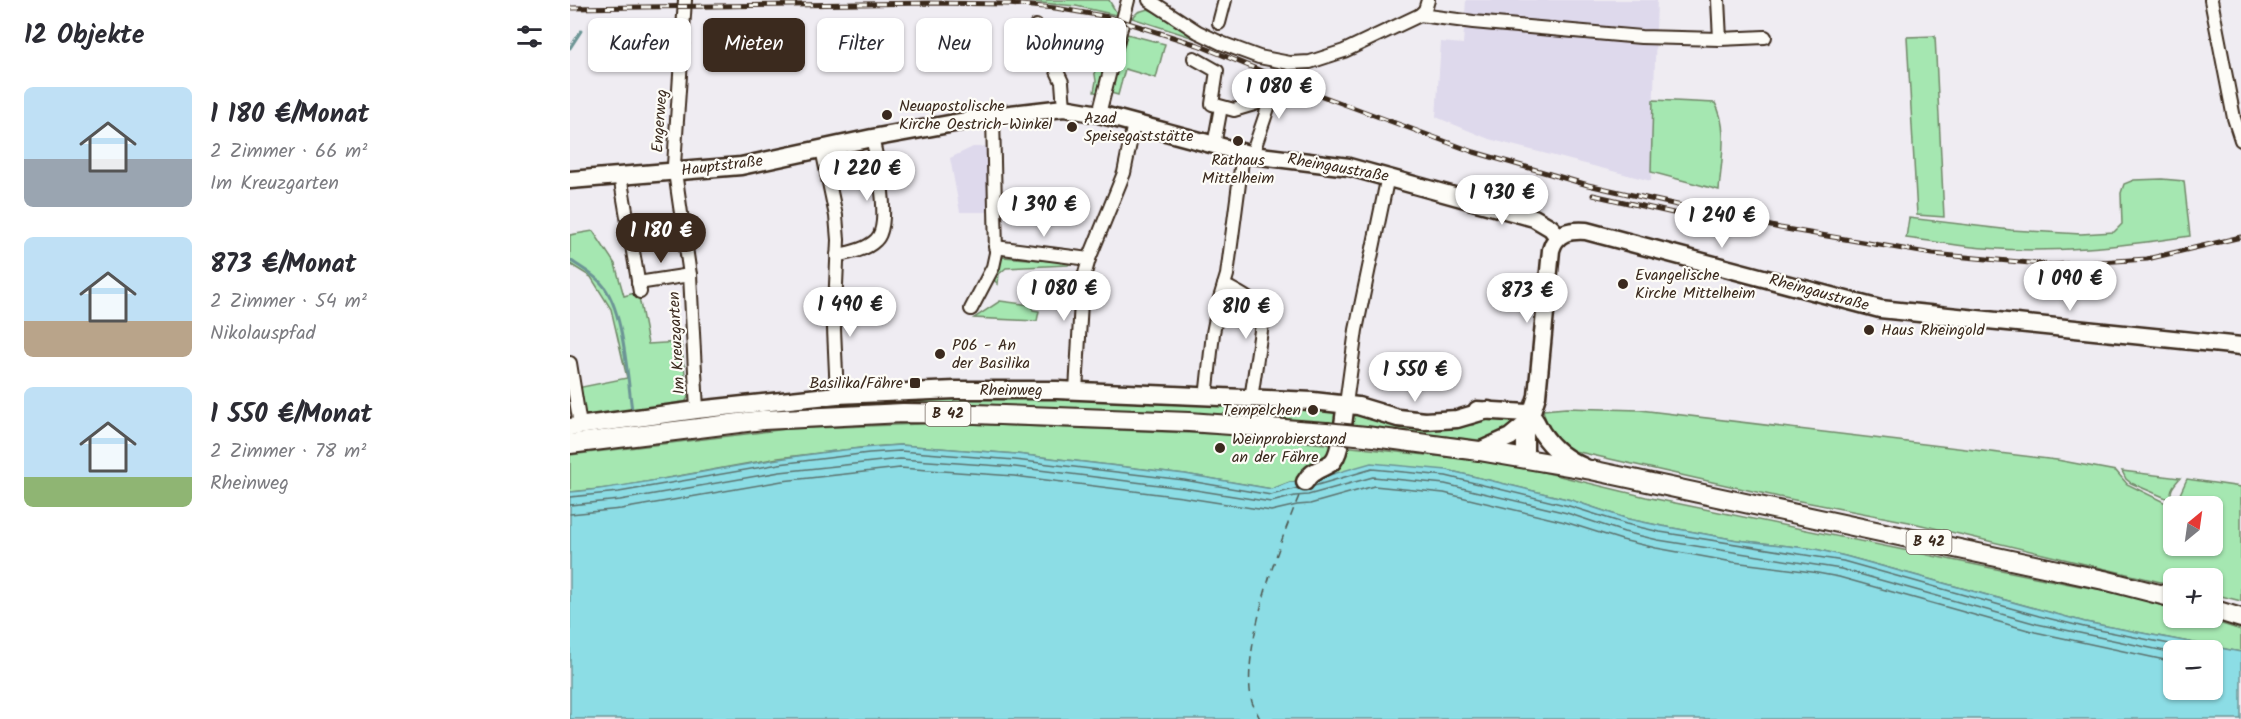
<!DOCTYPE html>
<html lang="de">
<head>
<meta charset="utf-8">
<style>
  :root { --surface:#fff; --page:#f2f2f3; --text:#2b2b33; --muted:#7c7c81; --accent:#3b2a1e }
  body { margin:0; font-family:Kalam,sans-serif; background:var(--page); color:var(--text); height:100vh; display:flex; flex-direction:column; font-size:22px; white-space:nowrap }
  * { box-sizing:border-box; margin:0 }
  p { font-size:20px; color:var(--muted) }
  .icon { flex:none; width:33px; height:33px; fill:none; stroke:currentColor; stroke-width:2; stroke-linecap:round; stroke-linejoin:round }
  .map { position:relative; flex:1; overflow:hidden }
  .drawer { display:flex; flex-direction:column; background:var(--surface); width:570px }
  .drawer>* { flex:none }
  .guide { position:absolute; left:18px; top:18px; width:570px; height:54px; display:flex; gap:12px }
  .needle { width:39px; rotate:29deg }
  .buttons { position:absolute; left:1593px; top:496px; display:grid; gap:12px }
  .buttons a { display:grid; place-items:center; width:60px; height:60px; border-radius:9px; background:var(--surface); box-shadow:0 2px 4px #0004; font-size:30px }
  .price { position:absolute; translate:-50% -51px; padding:0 14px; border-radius:21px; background:#fff; color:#222; font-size:20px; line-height:39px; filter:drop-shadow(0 2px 3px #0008) }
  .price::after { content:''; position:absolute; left:50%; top:36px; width:18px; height:14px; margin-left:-9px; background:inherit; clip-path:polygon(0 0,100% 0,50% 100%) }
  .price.active { background:var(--accent); color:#fff }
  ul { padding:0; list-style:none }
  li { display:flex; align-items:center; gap:18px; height:150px; padding:0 24px }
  li span { display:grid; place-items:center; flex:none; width:168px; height:120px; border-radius:9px; color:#555 }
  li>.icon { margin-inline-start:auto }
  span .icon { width:72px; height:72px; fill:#fffc; stroke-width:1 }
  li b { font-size:26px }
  h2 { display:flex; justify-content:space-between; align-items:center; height:72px; padding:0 24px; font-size:26px }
  .tag { padding:0 21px; border-radius:9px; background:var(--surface); box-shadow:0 2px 4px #0004; font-size:21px; line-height:54px }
  .tag.active { background:var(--accent); color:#fff }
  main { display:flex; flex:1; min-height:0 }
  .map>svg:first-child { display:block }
  .built { fill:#ded9ec }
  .green { fill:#a5e7b1; stroke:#708868; stroke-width:1.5 }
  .water { fill:#8cdde5; stroke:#6c9595; stroke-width:1.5; fill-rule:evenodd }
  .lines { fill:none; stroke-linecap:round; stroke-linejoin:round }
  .shore { stroke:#5b726e; stroke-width:1.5 }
  .stream { stroke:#6c9595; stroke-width:3 }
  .ferry { stroke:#4f5750; stroke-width:1.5; stroke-dasharray:8 6; stroke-linecap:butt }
  .street-casing { stroke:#3b2a1e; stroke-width:16 }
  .secondary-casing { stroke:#3b2a1e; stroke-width:21 }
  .primary-casing { stroke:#3b2a1e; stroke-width:22 }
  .street { stroke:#fdfcf7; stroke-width:12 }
  .secondary { stroke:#fdfcf7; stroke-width:16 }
  .primary { stroke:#fdfcf7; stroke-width:18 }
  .rail-casing { stroke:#3b2a1e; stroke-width:5 }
  .rail { stroke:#fdfcf7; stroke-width:3; stroke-dasharray:9; stroke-linecap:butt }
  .primary-bridge-casing { stroke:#3b2a1e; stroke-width:22; stroke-linecap:butt }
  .primary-bridge { stroke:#fdfcf7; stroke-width:18 }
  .poi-dot { fill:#3b2a1e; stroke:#fdfcf7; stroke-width:2 }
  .labels { text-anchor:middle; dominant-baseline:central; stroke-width:4.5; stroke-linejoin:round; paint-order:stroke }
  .shield { fill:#fdfcf7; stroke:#75695f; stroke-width:1.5 }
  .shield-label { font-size:15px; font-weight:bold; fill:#3b2a1e }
  .poi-label { font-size:16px; fill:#3b2a1e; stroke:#fdfcf7; text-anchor:start }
  .street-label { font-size:16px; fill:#3b2a1e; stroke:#fdfcf7 }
</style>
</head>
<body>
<main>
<section class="drawer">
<h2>12 Objekte<svg class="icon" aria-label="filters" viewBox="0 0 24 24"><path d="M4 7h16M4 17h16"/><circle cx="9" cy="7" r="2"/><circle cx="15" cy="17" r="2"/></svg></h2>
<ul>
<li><span style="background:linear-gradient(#bfe0f5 60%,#9aa5b1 0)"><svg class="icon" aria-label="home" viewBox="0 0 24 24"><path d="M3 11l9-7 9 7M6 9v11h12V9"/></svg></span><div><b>1 180 €/Monat</b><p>2 Zimmer · 66 m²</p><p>Im Kreuzgarten</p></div></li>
<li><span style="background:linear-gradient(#bfe0f5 70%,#b9a48a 0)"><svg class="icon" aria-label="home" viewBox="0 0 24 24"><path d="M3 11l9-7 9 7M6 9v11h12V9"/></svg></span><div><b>873 €/Monat</b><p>2 Zimmer · 54 m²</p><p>Nikolauspfad</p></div></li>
<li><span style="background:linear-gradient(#bfe0f5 75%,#8fb573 0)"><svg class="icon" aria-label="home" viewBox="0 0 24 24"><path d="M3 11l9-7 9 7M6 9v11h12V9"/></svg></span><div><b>1 550 €/Monat</b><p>2 Zimmer · 78 m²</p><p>Rheinweg</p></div></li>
</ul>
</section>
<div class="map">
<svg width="1671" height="719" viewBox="0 0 1671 719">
  <rect width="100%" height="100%" fill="#efecf2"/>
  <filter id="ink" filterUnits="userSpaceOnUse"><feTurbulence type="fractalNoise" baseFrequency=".0167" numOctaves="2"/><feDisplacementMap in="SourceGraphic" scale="12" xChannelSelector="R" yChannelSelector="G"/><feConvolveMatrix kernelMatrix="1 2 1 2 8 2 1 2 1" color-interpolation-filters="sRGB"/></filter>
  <g filter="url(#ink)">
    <g class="built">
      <path d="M 896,0 L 1087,0 L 1081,181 L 919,139 L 866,117 L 871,42 L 893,44 Z"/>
      <path d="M 403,147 L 420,147 L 422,212 L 390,212 L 380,158 Z"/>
    </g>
    <g class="green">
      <path d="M 460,0 L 539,0 L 546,12 L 546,15 L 506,6 L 460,2 Z"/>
      <path d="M 578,9 L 585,12 L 627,39 L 562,18 L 568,12 Z"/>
      <path d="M 517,25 L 545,31 L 529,93 L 524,92 L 526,81 Z"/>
      <path d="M 557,34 L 595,44 L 586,78 L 555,69 L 548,95 L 541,93 Z"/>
      <path d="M 1365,36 L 1374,217 L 1347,215 L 1337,37 Z"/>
      <path d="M 1083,100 L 1145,103 C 1159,127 1151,163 1149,190 L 1081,172 Z"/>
      <path d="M 1592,179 L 1614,181 L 1620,236 C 1551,246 1483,254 1414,248 C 1388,246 1362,241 1336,238 L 1339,218 L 1441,230 L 1511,234 L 1544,232 L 1552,224 L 1551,193 L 1554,184 L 1564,180 Z"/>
      <path d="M 23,231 L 45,264 L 54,296 L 68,292 L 78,344 L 111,342 L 118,397 L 115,403 L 18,417 L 12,414 L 7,388 L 57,378 L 41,309 L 21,277 L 0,264 L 0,235 Z"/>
      <path d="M 433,257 L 496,262 L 501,263 L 498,265 L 436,268 L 429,274 L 428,284 L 422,278 Z"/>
      <path d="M 430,301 L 461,305 L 463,310 L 469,311 L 467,321 L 404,318 Z"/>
      <path d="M 426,395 L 716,405 L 875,426 L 903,425 L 918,418 L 941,420 L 942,426 L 917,441 L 768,424 L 664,415 L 480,407 L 365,405 L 216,410 L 152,416 L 0,436 L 45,424 L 206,405 Z"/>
      <path d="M 996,408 L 1070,410 L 1487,460 L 1546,471 L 1557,484 L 1604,507 L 1604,546 L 1642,546 L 1642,507 L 1604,507 L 1617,479 L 1671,487 L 1671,601 L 1643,594 L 1642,579 L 1604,579 L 1603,585 L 1339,522 L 1209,497 L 1000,450 C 984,439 977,429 973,410 Z"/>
      <path d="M 376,423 L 669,435 L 940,464 L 1076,497 L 1509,586 L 1548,592 L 1603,609 L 1604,618 L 1633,618 L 1671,630 L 1671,652 L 1515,622 L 1275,556 L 1245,549 L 1167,540 L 1092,526 L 1058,519 L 1001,500 L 877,470 L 720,482 L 702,489 L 615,474 L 446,454 L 330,445 L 298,447 L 208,458 L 48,487 L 0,492 L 0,455 L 217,429 Z"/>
      <path d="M 1552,471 L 1610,478 C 1603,486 1598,491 1603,501 L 1561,483 L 1556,479 Z"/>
    </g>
    <path class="water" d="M 330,445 L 446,454 L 615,474 L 702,489 L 720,482 L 735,482 L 801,463 L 877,470 L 1001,500 L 1058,519 L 1092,526 L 1167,540 L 1245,549 L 1275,556 L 1515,622 L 1671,652 L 1671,719 L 0,719 L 0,492 C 43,489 85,480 127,473 C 194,461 262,449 330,445 ZM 1604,651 L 1642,651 L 1642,690 L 1604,690 Z"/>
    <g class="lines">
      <g class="shore">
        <path d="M 744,486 L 802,469 L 876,476 L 999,506 L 1056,524 L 1090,532 L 1273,561 L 1469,616 L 1514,627 L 1635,651"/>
        <path d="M 0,497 L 49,492 L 209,464 L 299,453 L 330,451 L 445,460 L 614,480 L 701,495 L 728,488"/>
        <path d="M 0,505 L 50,500 L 210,472 L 330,459 L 445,467 L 613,488 L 701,502 L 725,496 L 738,495 L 803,477 L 875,484 L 997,513 L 1054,532 L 1088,540 L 1271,569 L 1467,624 L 1604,653"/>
        <path d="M 0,514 L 51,509 L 212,481 L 330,468 L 444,476 L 612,497 L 701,511 L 727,505 L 740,504 L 804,486 L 874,493 L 995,522 L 1052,540 L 1086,548 L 1163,562 L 1242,572 L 1269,577 L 1465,632 L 1604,662"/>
      </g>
      <g class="stream">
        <path d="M 0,48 L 11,31"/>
        <path d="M 0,260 C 10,267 23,274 31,283 C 54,308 57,376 62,410"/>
      </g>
      <path class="ferry" d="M 690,719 C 688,714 684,708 682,702 C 669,652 711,537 732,489"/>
      <g class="street-casing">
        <g id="street">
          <path d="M 115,0 L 104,165 L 120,275 L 127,410"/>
          <path d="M 579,0 L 628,32 L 651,43 L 689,57 L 720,63 L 740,62 L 774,51 L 850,15 L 903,22 L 1071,37 L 1150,39 L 1195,37"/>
          <path d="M 1148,0 L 1150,39"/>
          <path d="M 1641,0 L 1664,118 L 1671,140"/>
          <path d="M 850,15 L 855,10 L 858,0"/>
          <path d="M 649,23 L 655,0"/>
          <path d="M 466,26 L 492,82 L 494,108"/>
          <path d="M 624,58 L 647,71 L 642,104 L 664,110 L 701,99"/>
          <path d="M 529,114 L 558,0"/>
          <path d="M 644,145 L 651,107"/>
          <path d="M 252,149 L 266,216 L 268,240 L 264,329 L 267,395"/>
          <path d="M 682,155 L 704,90"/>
          <path d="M 50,176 L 70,292"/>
          <path d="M 425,247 L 519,259"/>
          <path d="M 267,255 C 280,253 296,250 306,240 C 322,225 307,158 302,138"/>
          <path d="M 68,283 L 120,275"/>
          <path d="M 654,285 C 668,293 688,301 693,317 L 681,399"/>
          <path d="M 401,309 L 423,267 L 426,253 L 423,116"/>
          <path d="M 0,363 L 10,425"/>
          <path d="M 506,391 L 512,284 L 519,259 L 554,173 L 564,123"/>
          <path d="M 636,398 L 643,333 L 650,298 L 657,275 L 673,153"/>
          <path d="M 776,404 L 786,330 L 818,176"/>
        </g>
      </g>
      <g class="secondary-casing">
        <g id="secondary">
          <path d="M 0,180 L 171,166 L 302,138 L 423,116 L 494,108 L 529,114 L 682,155 L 779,167 L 964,218 L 981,228 L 988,237"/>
          <path d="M 907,410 L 957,413 C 966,418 967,425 972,433 C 982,448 997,460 1014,467"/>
          <path d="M 0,427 L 127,410 L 267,395 L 386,390 L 487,390 L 743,401 L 788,406 L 828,418 L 855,421 L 887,419 L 918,410"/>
          <path d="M 909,451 L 940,437 L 957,423"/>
          <path d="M 955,458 L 955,433 L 967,396 L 981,250 C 986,232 1000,230 1016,231 L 1310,309 L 1671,346"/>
          <path d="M 735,482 C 741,471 750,470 761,463 C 772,455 773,418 776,404"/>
        </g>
      </g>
      <g class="primary-casing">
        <g id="primary">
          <path d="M 796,436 L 909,451 L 1021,470 L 1534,580 L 1604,598"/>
          <path d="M 0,444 L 193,420 L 333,413 L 405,414 L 619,422 L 756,432"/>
          <path d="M 1642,609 L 1671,618"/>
        </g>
      </g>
      <use href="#street" class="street"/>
      <use href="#secondary" class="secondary"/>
      <use href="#primary" class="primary"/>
      <g class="rail-casing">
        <g id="rail">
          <path d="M 0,8 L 361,3 L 438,4 L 485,8 L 539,17 L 628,45 L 752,96 L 904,152 L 1018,185 L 1210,228 L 1363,254 L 1482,265 L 1577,259 L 1671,237"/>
          <path d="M 1023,195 L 1143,222"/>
        </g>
      </g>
      <use href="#rail" class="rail"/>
      <g class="primary-bridge-casing">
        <path id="primary-bridge" d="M 756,432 L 796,436"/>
      </g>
      <use href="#primary-bridge" class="primary-bridge"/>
    </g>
  </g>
  <g class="poi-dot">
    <circle cx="317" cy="115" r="6"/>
    <circle cx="502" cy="127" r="6"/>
    <circle cx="668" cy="141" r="6"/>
    <circle cx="1053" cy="284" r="6"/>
    <circle cx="1299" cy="330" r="6"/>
    <circle cx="370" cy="354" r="6"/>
    <rect x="339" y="377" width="12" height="12" rx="3"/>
    <circle cx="743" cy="410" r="6"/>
    <circle cx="650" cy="448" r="6"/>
  </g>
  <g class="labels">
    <g class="shield">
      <rect x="355.5" y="402" width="45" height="24" rx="4.5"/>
      <rect x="1336.5" y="530" width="45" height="24" rx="4.5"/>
    </g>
    <g class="shield-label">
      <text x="378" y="414">B 42</text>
      <text x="1359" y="542">B 42</text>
    </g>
    <g class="poi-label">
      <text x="329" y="106">Neuapostolische<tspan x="329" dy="18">Kirche Oestrich-Winkel</tspan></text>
      <text x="514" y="118">Azad<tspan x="514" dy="18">Speisegaststätte</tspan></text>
      <text x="668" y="160" text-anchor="middle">Rathaus<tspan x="668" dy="18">Mittelheim</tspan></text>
      <text x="1065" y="275">Evangelische<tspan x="1065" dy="18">Kirche Mittelheim</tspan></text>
      <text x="1311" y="330">Haus Rheingold</text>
      <text x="382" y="345">P06 - An<tspan x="382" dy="18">der Basilika</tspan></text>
      <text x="333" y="383" text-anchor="end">Basilika/Fähre</text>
      <text x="731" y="410" text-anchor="end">Tempelchen</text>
      <text x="662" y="439">Weinprobierstand<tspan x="662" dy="18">an der Fähre</tspan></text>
    </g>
    <g class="street-label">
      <text transform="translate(90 121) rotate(-86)">Engerweg</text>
      <text transform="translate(152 166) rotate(-7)">Hauptstraße</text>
      <text transform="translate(768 168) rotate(10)">Rheingaustraße</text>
      <text transform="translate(1249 293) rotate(15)">Rheingaustraße</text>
      <text transform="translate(107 343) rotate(-93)">Im Kreuzgarten</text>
      <text x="441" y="390">Rheinweg</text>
    </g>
  </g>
</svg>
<div class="buttons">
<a><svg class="needle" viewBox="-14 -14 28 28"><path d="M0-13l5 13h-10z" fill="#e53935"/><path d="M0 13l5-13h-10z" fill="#7c7c81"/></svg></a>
<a>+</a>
<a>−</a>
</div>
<b class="price" style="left:709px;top:120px">1 080 €</b>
<b class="price" style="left:297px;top:202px">1 220 €</b>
<b class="price" style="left:932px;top:226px">1 930 €</b>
<b class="price" style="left:474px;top:238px">1 390 €</b>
<b class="price" style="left:1152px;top:249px">1 240 €</b>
<b class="price active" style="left:91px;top:264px">1 180 €</b>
<b class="price" style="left:1500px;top:312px">1 090 €</b>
<b class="price" style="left:494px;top:322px">1 080 €</b>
<b class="price" style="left:957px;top:324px">873 €</b>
<b class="price" style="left:280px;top:338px">1 490 €</b>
<b class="price" style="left:676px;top:340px">810 €</b>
<b class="price" style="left:845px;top:403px">1 550 €</b>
<div class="guide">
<a class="tag">Kaufen</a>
<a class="tag active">Mieten</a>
<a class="tag">Filter</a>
<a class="tag">Neu</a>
<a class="tag">Wohnung</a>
</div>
</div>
</main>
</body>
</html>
